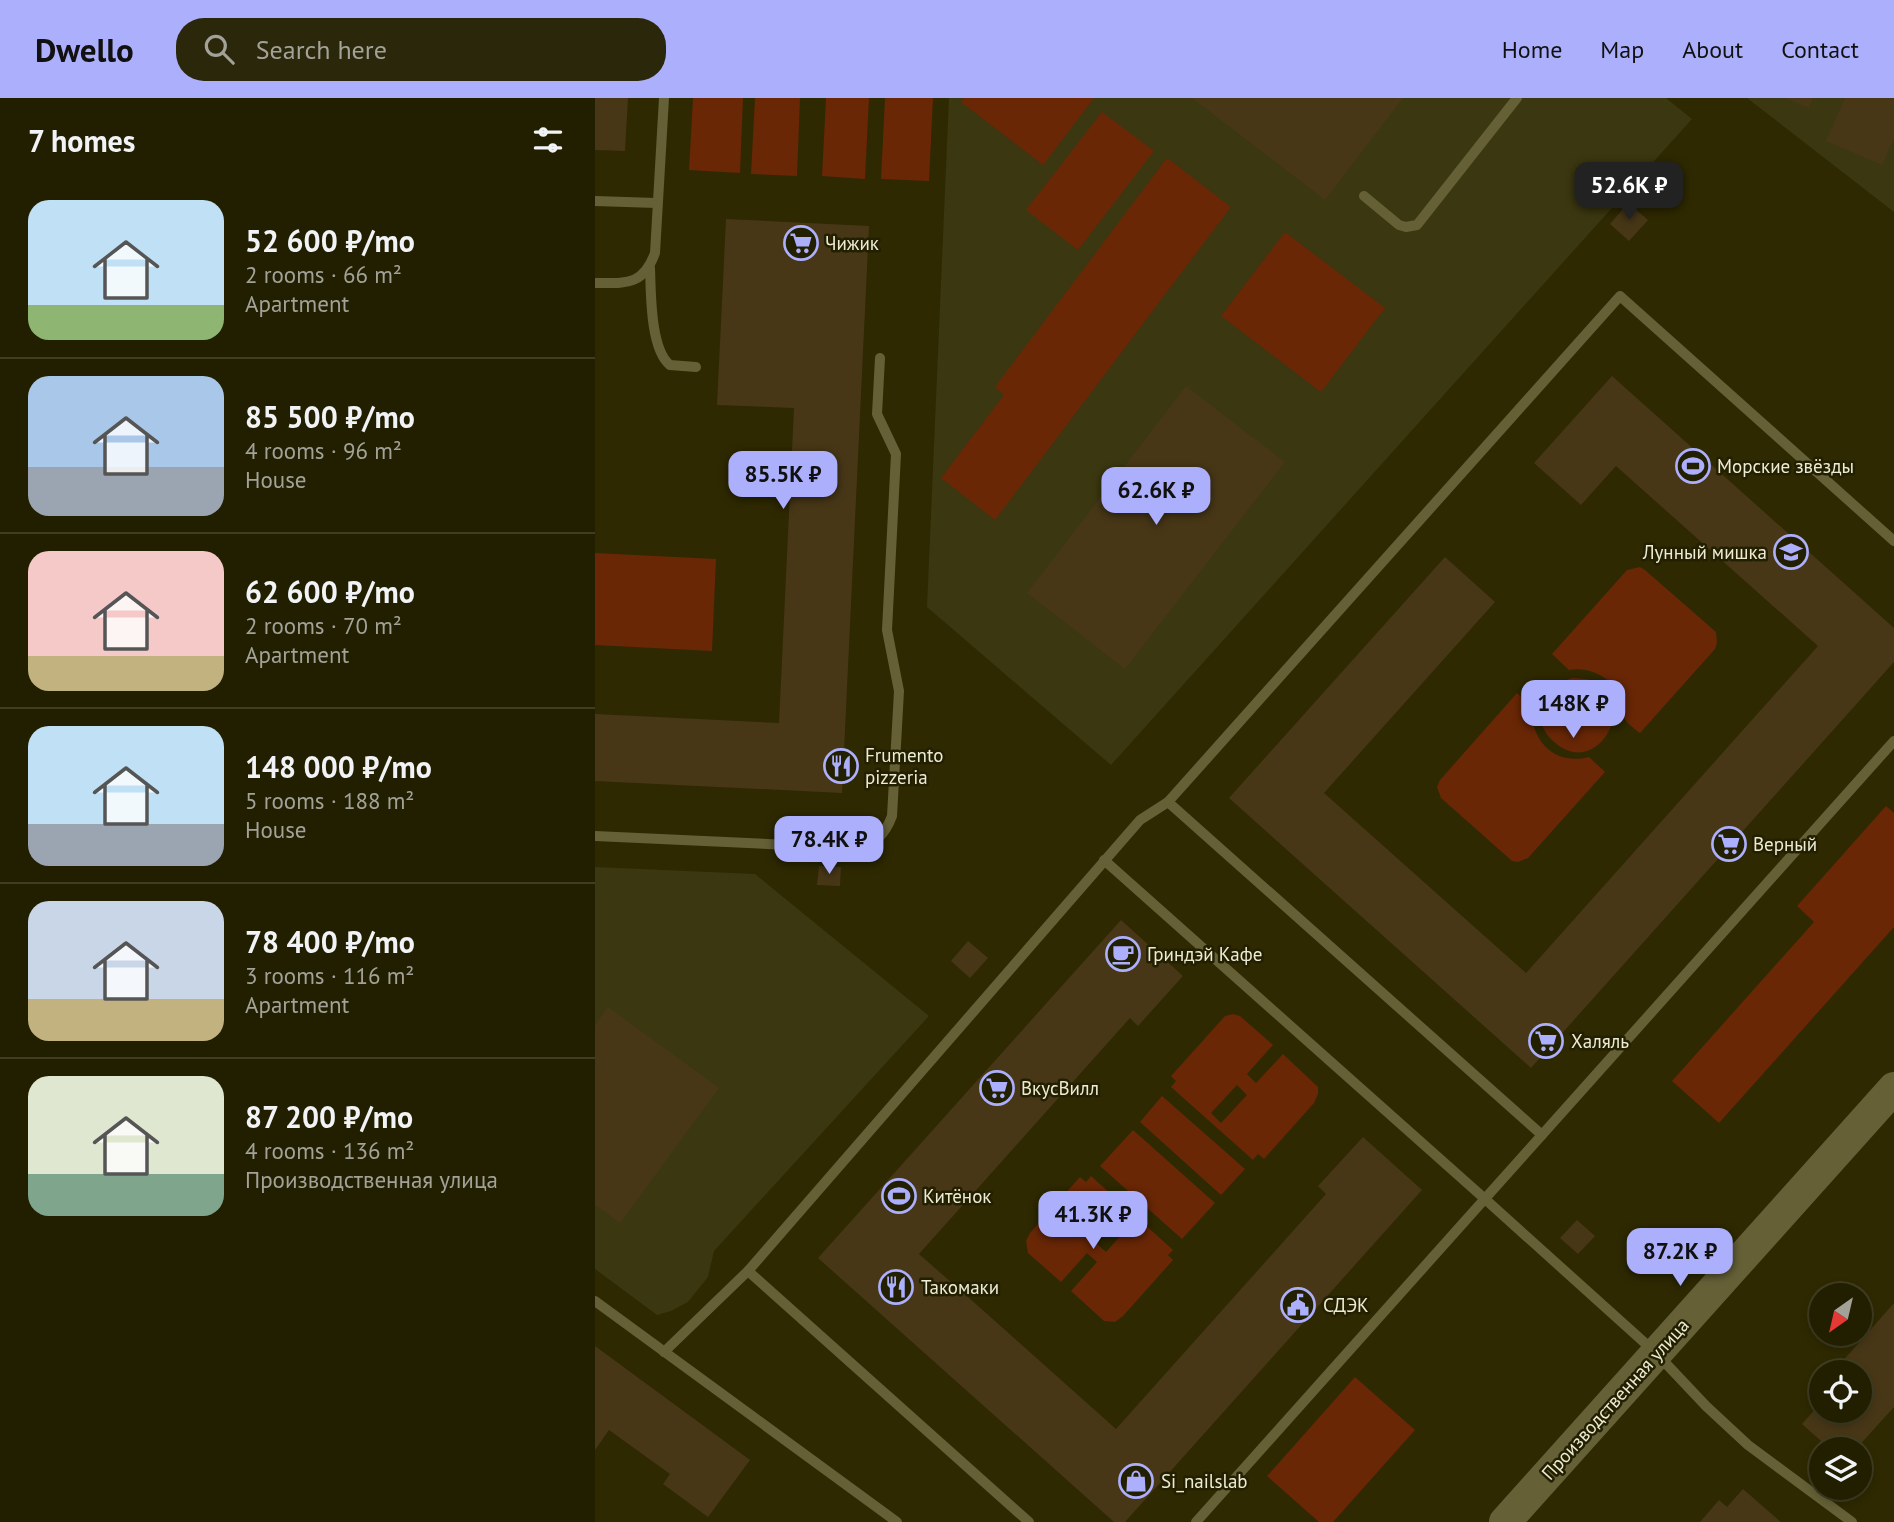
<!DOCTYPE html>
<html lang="en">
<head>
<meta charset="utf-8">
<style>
  :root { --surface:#221f00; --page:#2a270a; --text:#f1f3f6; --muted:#a2a299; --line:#3f3d22; --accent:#acaffb }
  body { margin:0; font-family:"PT Sans",sans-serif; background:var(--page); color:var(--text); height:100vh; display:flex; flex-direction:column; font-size:26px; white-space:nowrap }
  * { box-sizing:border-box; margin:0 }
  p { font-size:23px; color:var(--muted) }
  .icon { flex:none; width:38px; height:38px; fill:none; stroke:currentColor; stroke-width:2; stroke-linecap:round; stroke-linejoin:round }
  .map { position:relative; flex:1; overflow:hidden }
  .details { display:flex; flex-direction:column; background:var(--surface); width:595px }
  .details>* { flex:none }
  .needle { width:46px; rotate:214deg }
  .fabs { position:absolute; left:1214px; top:1185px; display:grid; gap:14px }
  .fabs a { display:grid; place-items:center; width:63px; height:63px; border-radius:50%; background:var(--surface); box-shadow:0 4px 10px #0003,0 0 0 2px var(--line); font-size:35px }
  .price { position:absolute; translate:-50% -60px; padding:0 16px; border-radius:14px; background:var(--accent); color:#111; font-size:23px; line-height:46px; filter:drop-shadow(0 2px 4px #0008) }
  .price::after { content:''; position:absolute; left:50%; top:42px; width:21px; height:16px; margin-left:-10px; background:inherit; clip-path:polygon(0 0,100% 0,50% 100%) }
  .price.active { background:#222; color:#fff }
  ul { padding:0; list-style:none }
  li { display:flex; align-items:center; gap:21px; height:175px; padding:0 28px }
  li+li { border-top:2px solid var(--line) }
  li span { display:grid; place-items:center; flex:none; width:196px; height:140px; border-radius:21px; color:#555 }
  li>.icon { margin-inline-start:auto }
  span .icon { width:84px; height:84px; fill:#fffc; stroke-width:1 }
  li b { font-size:30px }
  h2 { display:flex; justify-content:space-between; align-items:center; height:84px; padding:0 28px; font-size:30px }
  header { display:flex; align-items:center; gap:42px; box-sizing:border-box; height:98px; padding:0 35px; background:var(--accent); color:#111 }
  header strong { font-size:33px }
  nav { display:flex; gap:38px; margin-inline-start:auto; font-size:24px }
  .search { width:490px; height:63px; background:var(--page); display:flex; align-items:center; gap:18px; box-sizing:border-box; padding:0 24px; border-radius:28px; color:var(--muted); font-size:26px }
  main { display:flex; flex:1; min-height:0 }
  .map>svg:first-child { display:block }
  .built { fill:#3b3710 }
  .green { fill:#692706; fill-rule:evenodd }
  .building { fill:#473717 }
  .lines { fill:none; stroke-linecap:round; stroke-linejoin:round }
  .service { stroke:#656036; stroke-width:10 }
  .secondary { stroke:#656036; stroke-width:32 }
  .labels { text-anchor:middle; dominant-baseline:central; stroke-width:5; stroke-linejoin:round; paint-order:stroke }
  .poi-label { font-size:19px; fill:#edebd4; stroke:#231f01; text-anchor:start }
  .street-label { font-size:19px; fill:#edebd4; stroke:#231f01 }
</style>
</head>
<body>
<header>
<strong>Dwello</strong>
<div class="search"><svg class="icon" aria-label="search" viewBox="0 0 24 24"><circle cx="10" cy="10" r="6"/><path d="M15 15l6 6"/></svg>Search here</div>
<nav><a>Home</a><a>Map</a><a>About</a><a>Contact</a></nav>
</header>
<main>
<section class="details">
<h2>7 homes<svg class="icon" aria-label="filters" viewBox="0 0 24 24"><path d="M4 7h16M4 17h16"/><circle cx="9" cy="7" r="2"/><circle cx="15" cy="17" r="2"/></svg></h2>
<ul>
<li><span style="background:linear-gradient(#bfe0f5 75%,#8fb573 0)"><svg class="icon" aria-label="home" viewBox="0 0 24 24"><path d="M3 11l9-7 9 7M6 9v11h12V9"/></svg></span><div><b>52 600 ₽/mo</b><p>2 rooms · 66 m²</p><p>Apartment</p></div></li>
<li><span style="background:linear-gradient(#a9c7e8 65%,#9aa5b1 0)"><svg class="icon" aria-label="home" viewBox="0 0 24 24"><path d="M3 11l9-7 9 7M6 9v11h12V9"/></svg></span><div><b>85 500 ₽/mo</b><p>4 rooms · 96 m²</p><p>House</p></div></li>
<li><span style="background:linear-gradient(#f6c9c9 75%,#c2b280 0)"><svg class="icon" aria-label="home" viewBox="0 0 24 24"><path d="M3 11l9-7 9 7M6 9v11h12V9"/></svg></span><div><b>62 600 ₽/mo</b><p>2 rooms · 70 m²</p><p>Apartment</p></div></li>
<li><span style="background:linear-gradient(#bfe0f5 70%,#9aa5b1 0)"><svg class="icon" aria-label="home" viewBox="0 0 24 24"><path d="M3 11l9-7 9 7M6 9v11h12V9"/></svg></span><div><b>148 000 ₽/mo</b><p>5 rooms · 188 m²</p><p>House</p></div></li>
<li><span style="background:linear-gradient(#c9d6e8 70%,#c2b280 0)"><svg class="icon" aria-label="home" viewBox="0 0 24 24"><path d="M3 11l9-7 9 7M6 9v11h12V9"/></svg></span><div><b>78 400 ₽/mo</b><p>3 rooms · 116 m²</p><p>Apartment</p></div></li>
<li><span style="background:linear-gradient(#dfe7d0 70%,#7fa58c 0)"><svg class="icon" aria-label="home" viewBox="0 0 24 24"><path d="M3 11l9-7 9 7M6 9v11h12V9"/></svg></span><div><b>87 200 ₽/mo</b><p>4 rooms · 136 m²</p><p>Производственная улица</p></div></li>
</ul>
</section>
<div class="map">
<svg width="1299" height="1424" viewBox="0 0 1299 1424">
  <rect width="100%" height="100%" fill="#2e2900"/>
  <g class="built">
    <path d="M 354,0 L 1071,0 L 1097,21 L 516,667 L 332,509 Z"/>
    <path d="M 1152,0 L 1299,0 L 1299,114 Z"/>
    <path d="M 0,769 L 160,776 L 334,918 L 119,1153 L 113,1179 L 93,1204 L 76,1213 L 62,1217 L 0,1171 Z"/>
  </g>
  <g class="green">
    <path d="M 98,0 L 148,0 L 145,75 L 94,72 Z"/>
    <path d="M 160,0 L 205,0 L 202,78 L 156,76 Z"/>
    <path d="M 231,0 L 274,0 L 270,81 L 227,78 Z"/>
    <path d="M 290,0 L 338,0 L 334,83 L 286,81 Z"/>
    <path d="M 369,0 L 499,0 L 448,67 L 366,4 Z"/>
    <path d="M 507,14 L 559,53 L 483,152 L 431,112 Z"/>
    <path d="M 572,60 L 636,109 L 400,422 L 346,380 L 409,297 L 400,289 Z"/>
    <path d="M 690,134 L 790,210 L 726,294 L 626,218 Z"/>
    <path d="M 0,455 L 121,461 L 117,553 L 0,547 Z"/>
    <path d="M 1045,469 L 1050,472 L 1121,534 L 1122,545 L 1120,551 L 1045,635 C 1040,631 1031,625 1029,619 C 1027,614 1029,608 1027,603 C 1019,581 997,568 974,572 L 957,556 L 1032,472 Z"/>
    <path d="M 977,580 C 1057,579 1007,691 957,642 C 933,619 950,588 977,580 Z"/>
    <path d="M 922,595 L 937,609 C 935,643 960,668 994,659 L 1010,674 L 933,760 L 923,764 L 917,763 L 846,700 L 842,689 L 845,682 Z"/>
    <path d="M 1291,708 L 1299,715 L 1299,829 L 1124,1025 L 1077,983 L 1219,824 L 1202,808 Z"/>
    <path d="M 638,916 L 645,918 L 678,947 L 652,976 L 661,985 L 688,956 L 723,989 L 723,996 L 719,1005 L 669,1061 L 663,1056 L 658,1062 L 576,989 L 581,983 L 576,978 L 630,918 ZM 642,987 L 652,997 L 626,1025 L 616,1015 Z"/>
    <path d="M 567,998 L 650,1071 L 626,1097 L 545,1024 Z"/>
    <path d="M 538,1032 L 620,1105 L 587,1141 L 505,1068 Z"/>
    <path d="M 496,1078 L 578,1152 L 573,1157 L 578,1162 L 528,1218 L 520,1224 L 509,1223 L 476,1193 L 502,1164 L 492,1155 L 466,1184 L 433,1155 L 431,1143 L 435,1135 L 485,1079 L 491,1084 ZM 527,1116 L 537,1125 L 511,1154 L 501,1145 Z"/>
    <path d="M 760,1279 L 820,1332 L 738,1424 L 724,1424 L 672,1378 Z"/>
  </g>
  <g class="building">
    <path d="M 0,0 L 33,0 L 30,53 L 0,52 Z"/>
    <path d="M 597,0 L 808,0 L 730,102 Z"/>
    <path d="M 1191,0 L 1218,0 L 1214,10 Z"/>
    <path d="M 1250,0 L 1299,0 L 1299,40 L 1287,67 L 1231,43 Z"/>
    <path d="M 1033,105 L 1053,122 L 1034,143 L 1015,126 Z"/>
    <path d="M 131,121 L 274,128 L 247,695 L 0,683 L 0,616 L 184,625 L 199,310 L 122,307 Z"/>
    <path d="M 1017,278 L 1299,530 L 1299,564 L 936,970 L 634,700 L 850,459 L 900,504 L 729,695 L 931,875 L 940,865 L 1223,548 L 1021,368 L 986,407 L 939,365 Z"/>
    <path d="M 591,288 L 690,364 L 530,571 L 432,495 Z"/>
    <path d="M 224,768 L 246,769 L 245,788 L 222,787 Z"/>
    <path d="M 526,822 L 588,878 L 543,928 L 535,920 L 324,1156 L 382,1207 L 521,1331 L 731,1096 L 723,1088 L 768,1039 L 827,1092 L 530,1424 L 519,1424 L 223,1160 Z"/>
    <path d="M 373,843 L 393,860 L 375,880 L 356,863 Z"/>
    <path d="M 13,909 L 124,990 L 25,1125 L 0,1107 L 0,927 Z"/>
    <path d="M 982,1122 L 1000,1138 L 983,1156 L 965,1140 Z"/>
    <path d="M 1299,1205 L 1299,1309 L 1261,1351 L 1235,1351 L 1207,1326 L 1224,1307 L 1215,1299 L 1227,1286 L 1227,1312 L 1265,1312 L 1265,1274 L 1238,1274 Z"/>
    <path d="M 0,1248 L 155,1362 L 113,1419 L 68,1386 L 75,1376 L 14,1332 L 0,1352 Z"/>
    <path d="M 1148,1391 L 1186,1424 L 1105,1424 L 1124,1402 L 1132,1409 Z"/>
  </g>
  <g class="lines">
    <g class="service">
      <path d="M 769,98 L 804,127 L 811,129 L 822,127 L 922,0"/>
      <path d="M 0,103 L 61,105"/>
      <path d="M 55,170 C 56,194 55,251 75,267 L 101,269"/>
      <path d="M 0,185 C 31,185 48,188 60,155 L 69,0"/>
      <path d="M 573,704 L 947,1037"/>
      <path d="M 0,738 L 261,750 C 280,746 290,737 297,718 L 304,593 L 292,532 L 301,356 L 282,316 L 285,260"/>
      <path d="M 509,762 L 890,1101"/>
      <path d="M 890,1101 L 1061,1255 L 1111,1308 L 1153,1347 L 1257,1424"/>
      <path d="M 0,1203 L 302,1424"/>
      <path d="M 69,1254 L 153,1173"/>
      <path d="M 434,1424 L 153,1173 L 545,722 L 573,704 L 1025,198 L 1299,443"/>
      <path d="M 601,1424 L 1299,643"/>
    </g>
    <path class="secondary" d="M 910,1424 L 1299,990"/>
  </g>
  <defs>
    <g id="supermarket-ring" transform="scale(1.75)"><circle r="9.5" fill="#231f01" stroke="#acaffb" stroke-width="1.5"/><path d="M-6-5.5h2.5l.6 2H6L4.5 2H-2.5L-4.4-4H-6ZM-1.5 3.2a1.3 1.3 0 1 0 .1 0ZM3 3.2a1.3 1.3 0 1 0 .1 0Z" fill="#acaffb"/></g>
    <g id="stadium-ring" transform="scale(1.75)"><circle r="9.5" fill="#231f01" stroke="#acaffb" stroke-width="1.5"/><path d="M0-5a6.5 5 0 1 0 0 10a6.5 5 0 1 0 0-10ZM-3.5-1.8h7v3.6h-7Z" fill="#acaffb"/></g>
    <g id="school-ring" transform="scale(1.75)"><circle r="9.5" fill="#231f01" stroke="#acaffb" stroke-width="1.5"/><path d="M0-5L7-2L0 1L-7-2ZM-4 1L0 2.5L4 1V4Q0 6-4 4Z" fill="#acaffb"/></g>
    <g id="restaurant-ring" transform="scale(1.75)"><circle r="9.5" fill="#231f01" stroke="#acaffb" stroke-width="1.5"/><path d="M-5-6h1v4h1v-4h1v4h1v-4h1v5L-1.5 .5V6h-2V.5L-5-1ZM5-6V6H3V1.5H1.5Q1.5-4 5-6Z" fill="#acaffb"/></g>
    <g id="cafe-ring" transform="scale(1.75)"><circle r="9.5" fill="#231f01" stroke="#acaffb" stroke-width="1.5"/><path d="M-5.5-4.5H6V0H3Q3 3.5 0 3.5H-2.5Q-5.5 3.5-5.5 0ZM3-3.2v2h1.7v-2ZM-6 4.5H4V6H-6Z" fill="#acaffb"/></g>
    <g id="civic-ring" transform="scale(1.75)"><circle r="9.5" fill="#231f01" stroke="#acaffb" stroke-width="1.5"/><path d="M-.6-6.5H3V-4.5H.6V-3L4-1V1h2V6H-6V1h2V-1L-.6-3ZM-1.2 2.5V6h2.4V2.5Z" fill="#acaffb"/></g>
    <g id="shop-ring" transform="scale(1.75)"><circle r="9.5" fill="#231f01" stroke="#acaffb" stroke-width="1.5"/><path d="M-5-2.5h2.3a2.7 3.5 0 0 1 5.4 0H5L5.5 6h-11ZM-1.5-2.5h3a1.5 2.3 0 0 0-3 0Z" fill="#acaffb"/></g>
  </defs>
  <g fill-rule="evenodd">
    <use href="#supermarket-ring" x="206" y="145"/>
    <use href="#stadium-ring" x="1098" y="368"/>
    <use href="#school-ring" x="1196" y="454"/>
    <use href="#restaurant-ring" x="246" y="668"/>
    <use href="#supermarket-ring" x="1134" y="746"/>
    <use href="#cafe-ring" x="528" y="856"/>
    <use href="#supermarket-ring" x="951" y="943"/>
    <use href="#supermarket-ring" x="402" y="990"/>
    <use href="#stadium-ring" x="304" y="1098"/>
    <use href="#restaurant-ring" x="301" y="1189"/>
    <use href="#civic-ring" x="703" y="1207"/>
    <use href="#shop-ring" x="541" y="1383"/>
  </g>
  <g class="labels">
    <g class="poi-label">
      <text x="230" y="145">Чижик</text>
      <text x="1122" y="368">Морские звёзды</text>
      <text x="1172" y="454" text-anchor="end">Лунный мишка</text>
      <text x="270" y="657">Frumento<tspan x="270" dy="22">pizzeria</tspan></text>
      <text x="1158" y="746">Верный</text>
      <text x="552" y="856">Гриндэй Кафе</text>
      <text x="976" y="943">Халяль</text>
      <text x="426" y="990">ВкусВилл</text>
      <text x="328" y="1098">Китёнок</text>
      <text x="326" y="1189">Такомаки</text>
      <text x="728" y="1207">СДЭК</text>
      <text x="566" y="1383">Si_nailslab</text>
    </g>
    <g class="street-label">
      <text transform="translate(1020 1301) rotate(-48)">Производственная улица</text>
    </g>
  </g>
</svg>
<div class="fabs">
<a><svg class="needle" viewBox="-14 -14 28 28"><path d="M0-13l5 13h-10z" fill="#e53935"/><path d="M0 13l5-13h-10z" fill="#a2a299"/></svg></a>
<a><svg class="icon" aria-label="locate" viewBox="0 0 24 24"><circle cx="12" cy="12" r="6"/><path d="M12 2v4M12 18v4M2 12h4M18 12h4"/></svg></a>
<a><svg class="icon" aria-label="layers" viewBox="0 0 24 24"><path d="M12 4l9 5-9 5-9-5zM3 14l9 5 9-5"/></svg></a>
</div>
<b class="price active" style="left:1034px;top:124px">52.6K ₽</b>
<b class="price" style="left:188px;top:413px">85.5K ₽</b>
<b class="price" style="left:561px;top:429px">62.6K ₽</b>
<b class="price" style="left:978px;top:642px">148K ₽</b>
<b class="price" style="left:234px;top:778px">78.4K ₽</b>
<b class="price" style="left:498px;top:1153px">41.3K ₽</b>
<b class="price" style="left:1085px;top:1190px">87.2K ₽</b>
</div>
</main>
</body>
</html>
